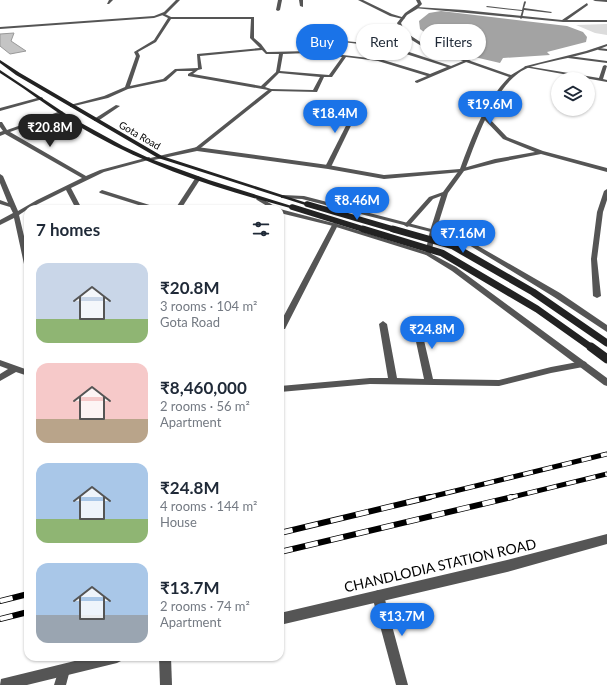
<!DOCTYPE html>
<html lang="en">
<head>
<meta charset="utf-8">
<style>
  :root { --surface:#fff; --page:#f6f6f7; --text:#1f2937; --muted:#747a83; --accent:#1a73e8 }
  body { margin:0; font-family:Lato,sans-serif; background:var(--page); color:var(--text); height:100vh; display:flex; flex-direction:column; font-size:15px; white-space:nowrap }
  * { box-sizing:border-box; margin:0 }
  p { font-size:13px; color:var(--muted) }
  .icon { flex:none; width:22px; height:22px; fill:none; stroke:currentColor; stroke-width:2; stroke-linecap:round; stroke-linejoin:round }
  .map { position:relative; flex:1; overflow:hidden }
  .details { position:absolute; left:24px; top:205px; width:260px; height:456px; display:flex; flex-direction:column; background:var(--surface); border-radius:12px; box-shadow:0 1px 3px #0004 }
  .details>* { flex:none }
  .guide { position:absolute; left:296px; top:24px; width:251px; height:36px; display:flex; gap:8px }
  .fabs { position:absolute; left:551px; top:72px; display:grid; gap:8px }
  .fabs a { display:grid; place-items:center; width:44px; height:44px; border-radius:50%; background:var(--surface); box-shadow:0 1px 3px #0004; font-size:20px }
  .price { position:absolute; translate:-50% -34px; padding:0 9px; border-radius:14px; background:var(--accent); color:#fff; font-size:13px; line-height:26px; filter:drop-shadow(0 1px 2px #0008) }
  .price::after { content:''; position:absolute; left:50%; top:24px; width:12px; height:9px; margin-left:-6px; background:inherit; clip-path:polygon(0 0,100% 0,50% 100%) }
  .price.active { background:#222; color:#fff }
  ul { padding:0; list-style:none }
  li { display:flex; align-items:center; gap:12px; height:100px; padding:0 12px }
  li span { display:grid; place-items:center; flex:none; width:112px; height:80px; border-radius:12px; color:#555 }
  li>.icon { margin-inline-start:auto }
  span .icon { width:48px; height:48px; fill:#fffc; stroke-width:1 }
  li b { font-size:17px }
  h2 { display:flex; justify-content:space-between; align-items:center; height:48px; padding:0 12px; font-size:17px }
  .chip { padding:0 14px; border-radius:18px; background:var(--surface); box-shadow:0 1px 3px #0004; font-size:14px; line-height:36px }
  .chip.active { background:var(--accent); color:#fff }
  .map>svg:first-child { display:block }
  .green { fill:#dcdcdc }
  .water { fill:#a3a3a3 }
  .building { fill:#c4c4c4; stroke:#999 }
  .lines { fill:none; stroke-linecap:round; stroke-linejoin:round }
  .service { fill:#555; fill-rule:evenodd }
  .minor { fill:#555; fill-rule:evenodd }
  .tertiary { fill:#555; fill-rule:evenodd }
  .secondary { fill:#222; fill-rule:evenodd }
  .rail-far1-casing { stroke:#000; stroke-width:5 }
  .rail-casing { stroke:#000; stroke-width:6 }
  .rail-far1 { stroke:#fff; stroke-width:3.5; stroke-dasharray:10; stroke-linecap:butt }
  .rail { stroke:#fff; stroke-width:4.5; stroke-dasharray:13; stroke-linecap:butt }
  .secondary-bridge-far2 { stroke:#222; stroke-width:5.5 }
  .secondary-bridge-far1 { stroke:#222; stroke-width:7 }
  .secondary-bridge { stroke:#222; stroke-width:9 }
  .labels { text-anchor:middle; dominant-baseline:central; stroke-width:3; stroke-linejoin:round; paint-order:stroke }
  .far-street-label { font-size:10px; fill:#000; stroke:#fff }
  .near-street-label { font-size:14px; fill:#000; stroke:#fff }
</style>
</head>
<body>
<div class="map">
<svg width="607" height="685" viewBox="0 0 607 685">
  <rect width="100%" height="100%" fill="#fff"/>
  <path class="green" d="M 607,24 L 607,35 L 595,33 L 576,25 Z"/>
  <path class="water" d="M 441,11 L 567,26 L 583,32 L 587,37 L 586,42 L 547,52 L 550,55 L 503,58 L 500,63 L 466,55 L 441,45 L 420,29 L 419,21 L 429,13 Z"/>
  <path class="building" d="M 14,33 L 11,41 L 26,51 L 10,54 L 0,46 L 0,34 Z"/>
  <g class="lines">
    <path class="service" d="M 525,1 L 526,2 L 524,8 L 552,12 L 551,13 L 524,10 L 522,18 L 521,19 L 520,18 L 522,11 L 486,7 L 487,6 L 522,10 L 524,2 Z"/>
    <g class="minor">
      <path d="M 109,0 L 113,0 L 109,4 L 107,4 Z"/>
      <path d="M 278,0 L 282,0 L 280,10 L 278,11 L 276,10 Z"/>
      <path d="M 299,0 L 303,0 L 303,7 L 300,6 Z"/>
      <path d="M 358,0 L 363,0 L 392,14 L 405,18 L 403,19 L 390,16 Z"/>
      <path d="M 593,0 L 607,0 L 607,2 L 595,1 Z"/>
      <path d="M 587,3 L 588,5 L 567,20 L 607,20 L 607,22 L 563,22 L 414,8 L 416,7 L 464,10 L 562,20 Z"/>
      <path d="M 163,13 L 171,17 L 254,17 L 254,38 L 261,44 L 267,52 L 309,51 L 377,59 L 383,47 L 343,42 L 345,41 L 385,45 L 387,41 L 403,32 L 404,34 L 390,43 L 388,45 L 451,66 L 468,59 L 471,60 L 417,83 L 415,82 L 415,81 L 427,76 L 378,61 L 346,57 L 332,77 L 324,77 L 317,92 L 272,91 L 197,151 L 195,150 L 195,148 L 268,90 L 188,76 L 188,74 L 193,71 L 177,71 L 166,81 L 128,89 L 108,98 L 70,107 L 70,105 L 104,96 L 125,87 L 136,56 L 134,52 L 154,40 L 168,18 L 162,15 ZM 171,19 L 251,19 L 250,38 L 260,48 L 197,54 L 198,68 L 175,69 L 163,79 L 130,86 L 140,56 L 138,52 L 156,42 ZM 387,48 L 447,67 L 430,74 L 380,59 ZM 262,50 L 266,54 L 279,54 L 276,72 L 261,86 L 193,74 L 198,70 L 202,69 L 200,56 ZM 309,53 L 342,57 L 329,75 L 280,71 L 283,54 ZM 279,73 L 320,77 L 313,90 L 271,89 L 265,87 Z"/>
      <path d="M 599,48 L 607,49 L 607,51 L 598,50 Z"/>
      <path d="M 569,56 L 607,61 L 607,63 L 568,58 Z"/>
      <path d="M 605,65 L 607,66 L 603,79 L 607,80 L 607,82 L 524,67 L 526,66 L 599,78 L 603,66 Z"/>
      <path d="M 41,97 L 43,98 L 43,99 L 0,111 L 0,108 Z"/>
      <path d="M 116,105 L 120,106 L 98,121 L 94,121 L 94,119 Z"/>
      <path d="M 355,108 L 359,109 L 331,167 L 326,168 L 325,167 Z"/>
      <path d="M 61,111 L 63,112 L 63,113 L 10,132 L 86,176 L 100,170 L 149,157 L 152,159 L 104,172 L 71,188 L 82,209 L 76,209 L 66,190 L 28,209 L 19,215 L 28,253 L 27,266 L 24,264 L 14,218 L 0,225 L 0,220 L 13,213 L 10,207 L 0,204 L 0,200 L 8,203 L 0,183 L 0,174 L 3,176 L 18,211 L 37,200 L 82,178 L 5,134 L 0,136 L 0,132 L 3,131 L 0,127 L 0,122 L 2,122 L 7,130 Z"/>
      <path d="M 482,115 L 486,115 L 507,137 L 543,151 L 607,168 L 607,172 L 541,154 L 496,163 L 464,171 L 448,193 L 436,231 L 431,254 L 430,255 L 426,255 L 425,254 L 430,231 L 441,196 L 433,199 L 409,226 L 407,227 L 404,225 L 429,197 L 443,192 L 460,169 L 495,159 L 535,152 L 503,139 L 482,117 Z"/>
      <path d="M 198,176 L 201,178 L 181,209 L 175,209 L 196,177 Z"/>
      <path d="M 607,189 L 607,200 L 603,212 L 597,259 L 601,296 L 597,298 L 593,296 L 591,259 L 597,212 L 604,191 Z"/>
      <path d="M 102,190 L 159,208 L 160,209 L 151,209 L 100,193 L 99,192 Z"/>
      <path d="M 335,223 L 338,225 L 286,327 L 285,329 L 280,329 L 280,323 L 332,225 Z"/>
      <path d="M 416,320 L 420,323 L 433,379 L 499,380 L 551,367 L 583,361 L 586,362 L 587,364 L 586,366 L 583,367 L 551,373 L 499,386 L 370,384 L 280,392 L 280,386 L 370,378 L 388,378 L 379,324 L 383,321 L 387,324 L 397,378 L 424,379 L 412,323 Z"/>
      <path d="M 0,360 L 28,370 L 28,376 L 16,372 L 0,381 L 0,374 L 8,369 L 0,366 Z"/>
      <path d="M 378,590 L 382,592 L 384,596 L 408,685 L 396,685 L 372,596 L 374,592 Z"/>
      <path d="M 159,657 L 171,657 L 172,685 L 160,685 Z"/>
      <path d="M 64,664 L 68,666 L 70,670 L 66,685 L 54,685 L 60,666 Z"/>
    </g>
    <g class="tertiary">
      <path d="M 176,0 L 180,0 L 166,14 L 154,18 L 0,29 L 0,27 L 154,16 L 164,12 Z"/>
      <path d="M 416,0 L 420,0 L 422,4 L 417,9 L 407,15 L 401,23 L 405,32 L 425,45 L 511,75 L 526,66 L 586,51 L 607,44 L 607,46 C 582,57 556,59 530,67 C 496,79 477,139 465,170 L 462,172 L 384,179 L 328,169 L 197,151 L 149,161 L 146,159 L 197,147 L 328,165 L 384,175 L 460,169 C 472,137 485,101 509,77 L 423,47 L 402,34 L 397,23 L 405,13 L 418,4 Z"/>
      <path d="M 283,195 L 304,196 L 435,230 L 473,243 L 560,293 L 607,325 L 607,332 L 554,297 L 469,245 L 431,232 L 302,199 L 281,198 L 281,196 Z"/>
      <path d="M 259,197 L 278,208 L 279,209 L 272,209 L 257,200 L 256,199 Z"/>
      <path d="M 280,209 L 337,224 L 430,253 L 456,267 L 607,378 L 607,386 L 604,385 L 452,271 L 426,255 L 333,226 L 280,213 Z"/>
      <path d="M 607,534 L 607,544 L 507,572 L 280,625 L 280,613 L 507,560 Z"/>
      <path d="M 91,657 L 123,657 L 121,661 L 117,663 L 27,685 L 0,685 L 1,679 Z"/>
    </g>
    <g class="secondary">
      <path d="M 0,60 L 20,73 L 162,156 L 310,204 L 307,206 L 305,205 L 158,158 L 16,75 L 0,63 Z"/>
      <path d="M 0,70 L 72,118 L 123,146 L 151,159 L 209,180 L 295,207 L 292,209 L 290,208 C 222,190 155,169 94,135 C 61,117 32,93 0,73 Z"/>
    </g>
    <g class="rail-far1-casing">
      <g id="rail-far1">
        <path d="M 426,498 L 607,454"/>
        <path d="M 508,498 L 607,474"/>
      </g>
    </g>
    <g class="rail-casing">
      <g id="rail">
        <path d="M 280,533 L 430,497"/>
        <path d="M 280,552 L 512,497"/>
        <path d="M 0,601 L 28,594"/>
        <path d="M 0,619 L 28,612"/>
      </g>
    </g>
    <use href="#rail-far1" class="rail-far1"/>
    <use href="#rail" class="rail"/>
    <g class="secondary-bridge-far2">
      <path d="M 307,204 L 396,230"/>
      <path d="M 292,207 L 366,230"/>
    </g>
    <g class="secondary-bridge-far1">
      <path d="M 363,229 L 442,253 L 537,309 L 592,348"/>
      <path d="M 393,229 L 453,246 L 533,292 L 607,343"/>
    </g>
    <path class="secondary-bridge" d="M 591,347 L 607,359"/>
  </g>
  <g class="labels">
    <g class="far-street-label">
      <text transform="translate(140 135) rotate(30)">Gota Road</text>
    </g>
    <g class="near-street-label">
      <text transform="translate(440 565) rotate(-13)">CHANDLODIA STATION ROAD</text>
    </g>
  </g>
</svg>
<div class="fabs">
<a><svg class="icon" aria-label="layers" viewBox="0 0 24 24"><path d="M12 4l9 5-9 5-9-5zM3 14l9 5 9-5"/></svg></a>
</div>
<b class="price" style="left:490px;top:125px">₹19.6M</b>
<b class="price" style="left:335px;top:134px">₹18.4M</b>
<b class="price active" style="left:50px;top:148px">₹20.8M</b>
<b class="price" style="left:357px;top:221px">₹8.46M</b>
<b class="price" style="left:463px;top:254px">₹7.16M</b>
<b class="price" style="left:432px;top:350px">₹24.8M</b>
<b class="price" style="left:402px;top:637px">₹13.7M</b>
<div class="guide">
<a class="chip active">Buy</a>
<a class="chip">Rent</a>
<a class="chip">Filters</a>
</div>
<section class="details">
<h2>7 homes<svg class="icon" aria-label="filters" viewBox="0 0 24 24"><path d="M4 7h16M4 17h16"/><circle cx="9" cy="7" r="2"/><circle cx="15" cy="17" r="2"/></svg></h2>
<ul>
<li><span style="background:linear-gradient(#c9d6e8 70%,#8fb573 0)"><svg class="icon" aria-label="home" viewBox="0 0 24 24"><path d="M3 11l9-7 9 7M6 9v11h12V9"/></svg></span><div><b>₹20.8M</b><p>3 rooms · 104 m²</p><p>Gota Road</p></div></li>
<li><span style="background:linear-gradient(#f6c9c9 70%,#b9a48a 0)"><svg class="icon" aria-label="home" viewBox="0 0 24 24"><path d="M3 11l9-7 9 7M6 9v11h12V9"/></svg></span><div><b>₹8,460,000</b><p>2 rooms · 56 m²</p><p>Apartment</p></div></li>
<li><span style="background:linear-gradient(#a9c7e8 70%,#8fb573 0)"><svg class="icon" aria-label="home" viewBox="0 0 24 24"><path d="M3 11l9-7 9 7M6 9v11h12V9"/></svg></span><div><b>₹24.8M</b><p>4 rooms · 144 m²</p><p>House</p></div></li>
<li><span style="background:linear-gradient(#a9c7e8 65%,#9aa5b1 0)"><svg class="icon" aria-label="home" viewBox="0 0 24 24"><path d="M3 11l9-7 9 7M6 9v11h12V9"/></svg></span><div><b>₹13.7M</b><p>2 rooms · 74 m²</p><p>Apartment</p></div></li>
</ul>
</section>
</div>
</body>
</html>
